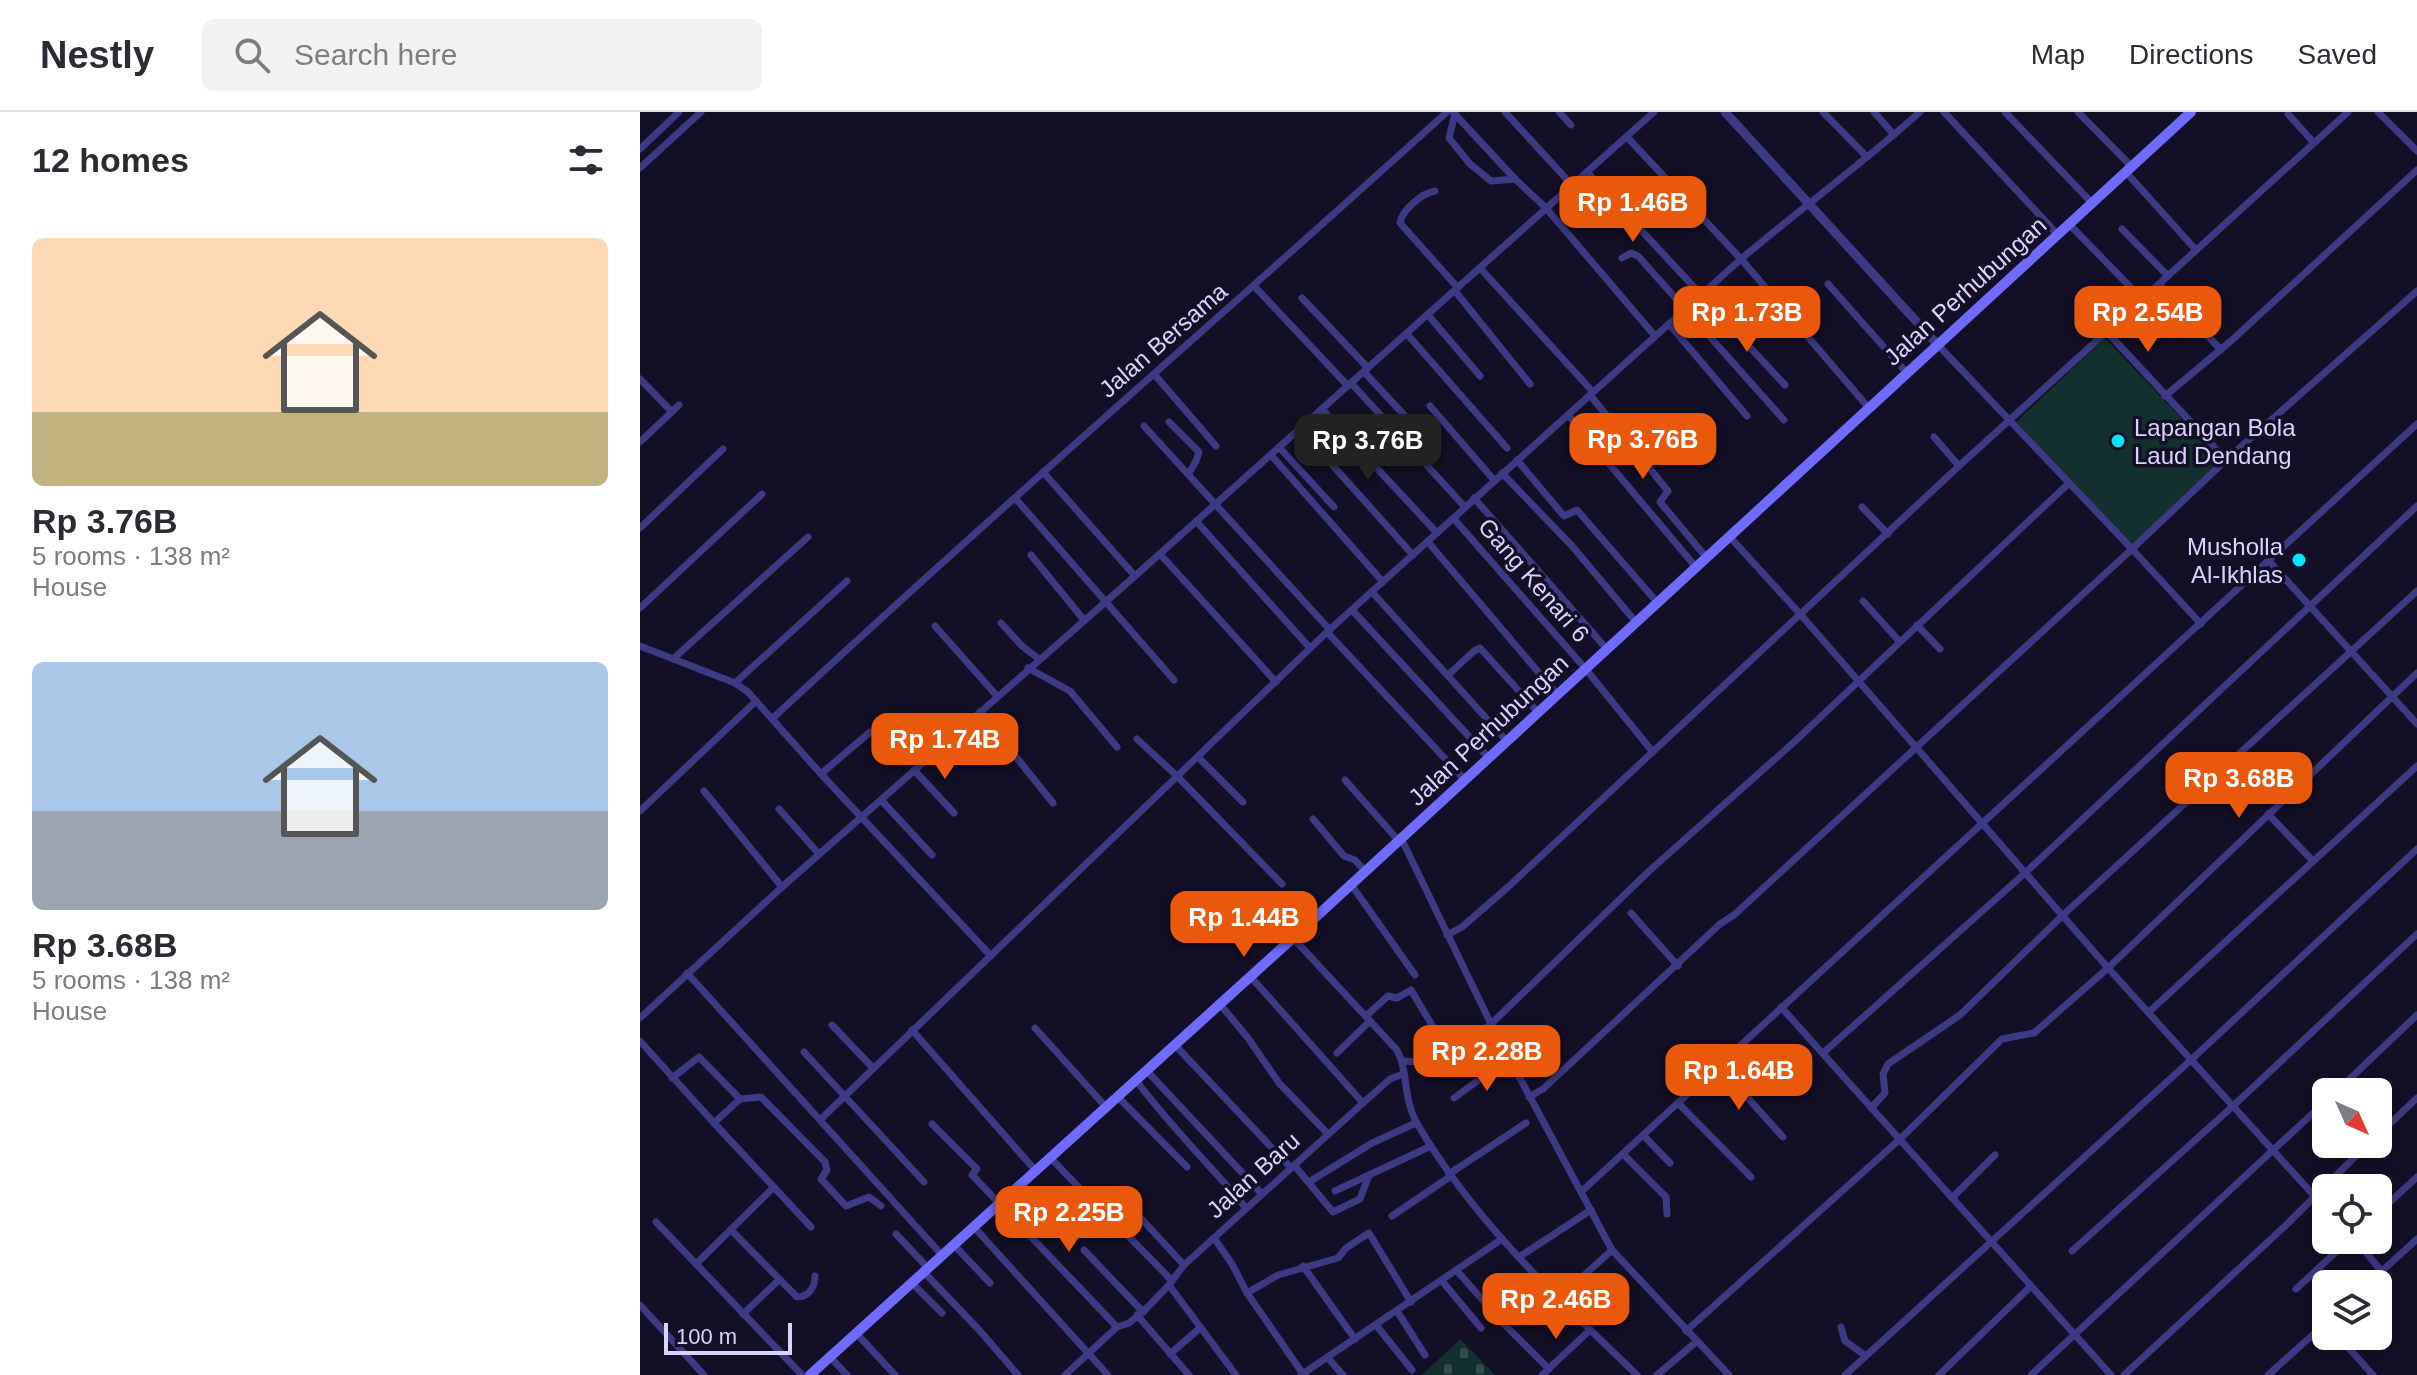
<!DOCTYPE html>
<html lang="en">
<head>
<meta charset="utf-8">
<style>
  :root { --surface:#fff; --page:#f2f2f3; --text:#2b2b33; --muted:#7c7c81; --line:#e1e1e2; --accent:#ea580c }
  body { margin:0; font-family:Arial,sans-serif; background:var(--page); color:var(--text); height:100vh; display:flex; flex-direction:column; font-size:30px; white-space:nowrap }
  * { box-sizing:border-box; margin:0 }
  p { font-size:26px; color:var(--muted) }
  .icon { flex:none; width:44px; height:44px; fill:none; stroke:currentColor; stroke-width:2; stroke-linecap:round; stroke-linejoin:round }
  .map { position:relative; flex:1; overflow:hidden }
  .side { display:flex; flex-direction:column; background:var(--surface); width:640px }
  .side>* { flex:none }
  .needle { width:52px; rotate:135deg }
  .tools { position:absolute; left:1672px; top:966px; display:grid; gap:16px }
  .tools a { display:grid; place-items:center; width:80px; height:80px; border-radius:12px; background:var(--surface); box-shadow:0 4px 20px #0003; font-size:40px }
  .scale { position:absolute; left:24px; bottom:20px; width:128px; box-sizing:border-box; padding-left:8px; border:4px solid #d9d4ff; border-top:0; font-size:22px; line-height:28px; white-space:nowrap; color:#d9d4ff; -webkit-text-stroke:6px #130f26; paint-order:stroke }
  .price { position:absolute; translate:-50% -68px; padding:0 18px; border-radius:16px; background:var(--accent); color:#fff; font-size:26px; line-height:52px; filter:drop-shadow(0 2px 4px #0008) }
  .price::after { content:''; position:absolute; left:50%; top:48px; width:24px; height:18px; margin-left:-12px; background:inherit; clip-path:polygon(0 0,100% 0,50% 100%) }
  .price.on { background:#222; color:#fff }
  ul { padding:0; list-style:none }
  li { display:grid; align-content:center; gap:16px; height:424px; padding:0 32px }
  li span { display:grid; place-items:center; height:248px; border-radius:12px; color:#555 }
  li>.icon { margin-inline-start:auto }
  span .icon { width:144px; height:144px; fill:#fffc; stroke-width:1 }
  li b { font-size:34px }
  h2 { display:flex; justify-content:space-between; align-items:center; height:96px; padding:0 32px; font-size:34px }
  header { display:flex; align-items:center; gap:48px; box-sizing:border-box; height:112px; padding:0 40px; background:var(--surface); border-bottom:2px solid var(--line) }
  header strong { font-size:38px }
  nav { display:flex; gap:44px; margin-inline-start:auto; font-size:28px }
  .search { width:560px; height:72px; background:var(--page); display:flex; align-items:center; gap:20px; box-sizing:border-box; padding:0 28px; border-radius:12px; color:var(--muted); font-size:30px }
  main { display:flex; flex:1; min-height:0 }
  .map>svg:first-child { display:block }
  .cemetery { fill:url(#cemetery-stones) }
  .green { fill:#12302f }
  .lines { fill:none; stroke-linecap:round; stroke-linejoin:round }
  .minor { stroke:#3d3a85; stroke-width:7 }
  .tertiary { stroke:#3d3a85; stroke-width:9 }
  .secondary { stroke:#6f6bff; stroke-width:10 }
  .poi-dot { fill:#00e5ff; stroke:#130f26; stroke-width:3 }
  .labels { text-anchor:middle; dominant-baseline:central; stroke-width:7; stroke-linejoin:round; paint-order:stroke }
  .street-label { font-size:24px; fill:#d9d4ff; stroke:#130f26 }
  .poi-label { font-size:24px; fill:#d9d4ff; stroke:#130f26; text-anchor:start }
</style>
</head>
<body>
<header>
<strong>Nestly</strong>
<div class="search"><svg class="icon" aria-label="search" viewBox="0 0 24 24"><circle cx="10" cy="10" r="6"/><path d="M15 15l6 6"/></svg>Search here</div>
<nav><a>Map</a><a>Directions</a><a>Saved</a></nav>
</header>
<main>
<section class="side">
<h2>12 homes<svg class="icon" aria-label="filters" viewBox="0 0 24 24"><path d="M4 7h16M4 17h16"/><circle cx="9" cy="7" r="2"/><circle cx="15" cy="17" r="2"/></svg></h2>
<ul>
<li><span style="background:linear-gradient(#ffd9b3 70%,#c2b280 0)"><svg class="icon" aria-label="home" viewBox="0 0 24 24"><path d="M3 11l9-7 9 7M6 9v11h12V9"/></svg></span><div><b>Rp 3.76B</b><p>5 rooms · 138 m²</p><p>House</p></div></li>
<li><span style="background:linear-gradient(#a9c7e8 60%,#9aa5b1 0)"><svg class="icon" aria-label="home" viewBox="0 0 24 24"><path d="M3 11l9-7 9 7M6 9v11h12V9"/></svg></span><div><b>Rp 3.68B</b><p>5 rooms · 138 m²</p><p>House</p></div></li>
</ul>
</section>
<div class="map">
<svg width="1777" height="1263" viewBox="0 0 1777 1263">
  <defs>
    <pattern id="cemetery-stones" width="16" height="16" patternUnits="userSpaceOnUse" patternTransform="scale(2)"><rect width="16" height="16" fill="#12302f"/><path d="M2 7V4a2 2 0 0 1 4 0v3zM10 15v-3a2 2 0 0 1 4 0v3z" fill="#344d4e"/></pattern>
  </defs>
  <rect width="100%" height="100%" fill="#130f26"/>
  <path class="cemetery" d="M 820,1227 L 855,1263 L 782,1263 Z"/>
  <path class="green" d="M 1465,226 L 1581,348 L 1492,433 L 1376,310 Z"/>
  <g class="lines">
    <g class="minor">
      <path d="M 813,0 L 875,67"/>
      <path d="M 865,0 L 932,73"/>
      <path d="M 919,0 L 931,13"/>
      <path d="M 1183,0 L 1227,45"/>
      <path d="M 1234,0 L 1254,23"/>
      <path d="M 1304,0 L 1417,122"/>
      <path d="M 1365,0 L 1451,90"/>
      <path d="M 1438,0 L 1491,54"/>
      <path d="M 1738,0 L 1777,39"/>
      <path d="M 815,2 L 809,26 L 830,52 L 851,69 L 875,67 L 906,96 L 1015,224"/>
      <path d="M 1648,2 L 1674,31"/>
      <path d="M 987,25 L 1101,147 L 1228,295"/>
      <path d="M 0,37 L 39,0"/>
      <path d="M 0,56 L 61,0"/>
      <path d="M 1485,59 L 1556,138"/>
      <path d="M 947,60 L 1145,273"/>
      <path d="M 795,79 C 782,81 762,98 760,111 L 818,176"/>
      <path d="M 1428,111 L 1502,187"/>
      <path d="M 1482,117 L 1528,164"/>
      <path d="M 982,146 L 991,141 L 998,144 L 1144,308"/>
      <path d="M 840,156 L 953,280"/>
      <path d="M 1188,172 L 1266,260"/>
      <path d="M 1519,172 L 1581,238"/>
      <path d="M 615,175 L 708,274"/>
      <path d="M 815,179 L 890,272"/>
      <path d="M 662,186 L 728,256"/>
      <path d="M 788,203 L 840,264"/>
      <path d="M 1029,212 L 1107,304"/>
      <path d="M 1467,220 L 1586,348"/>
      <path d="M 767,222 L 867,336"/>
      <path d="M 1297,232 L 1492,437 L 1586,348 L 1777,179"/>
      <path d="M 724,260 L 795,336"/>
      <path d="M 514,262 L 576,334"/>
      <path d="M 0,267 L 32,300"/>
      <path d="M 711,271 L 825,395"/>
      <path d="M 950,283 L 1028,379 L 1020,390 L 1066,445"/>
      <path d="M 1525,284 L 1591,229 L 1777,58"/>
      <path d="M 790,294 L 854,368"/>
      <path d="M 682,297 L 797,421"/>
      <path d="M 928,303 L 1055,454"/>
      <path d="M 529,310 L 559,340 L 556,349 L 549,361"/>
      <path d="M 504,314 L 690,518"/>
      <path d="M 660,317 L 773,443"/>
      <path d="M 1294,325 L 1319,354"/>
      <path d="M 0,330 L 39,293"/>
      <path d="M 639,335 L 694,395"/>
      <path d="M 631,343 L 743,470"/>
      <path d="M 877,348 L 924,404 L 937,398 L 1016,489"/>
      <path d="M 403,360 L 495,464"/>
      <path d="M 862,361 L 932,434 L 995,509"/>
      <path d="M 375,386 L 534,568"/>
      <path d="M 834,386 L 966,536"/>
      <path d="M 1222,395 L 1248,422"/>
      <path d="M 814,407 L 944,555 L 1012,639"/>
      <path d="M 556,409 L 670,536"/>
      <path d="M 0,416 L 83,337"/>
      <path d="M 1089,424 L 1161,503 L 1468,856 L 1686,1097"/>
      <path d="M 788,430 L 916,581"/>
      <path d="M 520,442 L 636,570"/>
      <path d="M 391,443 L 444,508"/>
      <path d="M 1629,449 L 1777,612"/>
      <path d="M 732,480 L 866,628"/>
      <path d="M 1223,489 L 1260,530"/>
      <path d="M 0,496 L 122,382"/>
      <path d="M 712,498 L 848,645"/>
      <path d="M 361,511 L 382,534 L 399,547"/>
      <path d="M 1277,513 L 1300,537"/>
      <path d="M 295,514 L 357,584"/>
      <path d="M 687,520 L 824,667"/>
      <path d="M 0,534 L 95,571 L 108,580 L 181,662 L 351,844"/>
      <path d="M 33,547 L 168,425"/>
      <path d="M 388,556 L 430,579 L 477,635"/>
      <path d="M 808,563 L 834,539 L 840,536 L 897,599"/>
      <path d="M 95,571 L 207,469"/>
      <path d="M 340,600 L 413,691"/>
      <path d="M 133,606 C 354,400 583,203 807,0"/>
      <path d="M 497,627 L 538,665 L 642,772"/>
      <path d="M 558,645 L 603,690"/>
      <path d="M 274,658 L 314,701"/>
      <path d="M 181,662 L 230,620"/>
      <path d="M 705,668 L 758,728"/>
      <path d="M 64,679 L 142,775"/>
      <path d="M 241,688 L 292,743"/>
      <path d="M 139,697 L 179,742"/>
      <path d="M 0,699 L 116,589"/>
      <path d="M 1628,702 L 1672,748"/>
      <path d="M 673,707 L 704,744 L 715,748 L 724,758"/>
      <path d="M 761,726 L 851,912 L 972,1138 L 1089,1263"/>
      <path d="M 710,771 L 775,863"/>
      <path d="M 991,801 L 1038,854"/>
      <path d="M 807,823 L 822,815 L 868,775 L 1319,354 L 1708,0"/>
      <path d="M 653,826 L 756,937 C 769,957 762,987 778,1013 C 834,1109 917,1186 997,1263"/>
      <path d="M 47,861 L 301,1142"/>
      <path d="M 610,864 L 723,991"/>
      <path d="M 579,891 L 608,926 L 639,971 L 688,1022"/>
      <path d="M 1141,895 L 1471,1263"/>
      <path d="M 1510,899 L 1777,654"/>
      <path d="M 726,904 L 748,884 L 757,886 L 771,878 L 805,935"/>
      <path d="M 0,906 L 142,775 L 495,464 L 1014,0"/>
      <path d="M 192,913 L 233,956"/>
      <path d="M 395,916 L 465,994"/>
      <path d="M 272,918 L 395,1058"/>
      <path d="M 0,929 L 74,1011"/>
      <path d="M 534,932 L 651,1056"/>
      <path d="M 812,932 L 827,954 L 862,934"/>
      <path d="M 164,940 L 284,1070"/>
      <path d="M 697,941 L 730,909"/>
      <path d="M 1183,941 L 1385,761 L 1777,394"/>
      <path d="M 762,949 L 781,950 L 805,935 L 837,923 L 851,912 L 1008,760 L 1153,631 L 1428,372"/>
      <path d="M 1078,953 L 1143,1025"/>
      <path d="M 506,958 L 622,1082"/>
      <path d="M 32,966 L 59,945 L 100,987"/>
      <path d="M 495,967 C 529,1013 570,1053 606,1096"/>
      <path d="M 1696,980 L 1777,903"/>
      <path d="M 477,984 L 547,1055"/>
      <path d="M 889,985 L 903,977 L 1080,812 L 1094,803 L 1492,437 L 1561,512"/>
      <path d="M 814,986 L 847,962 L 873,955"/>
      <path d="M 1038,991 L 1111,1065"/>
      <path d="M 1231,996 L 1245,981 L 1243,962 L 1248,952 L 1320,903 L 1423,803 L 1777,479"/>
      <path d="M 181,1007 L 687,520 L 1101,147 C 1160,97 1222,52 1280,0"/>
      <path d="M 292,1012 L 337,1057 L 332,1063 L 477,1215"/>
      <path d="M 1003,1023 L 1030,1051"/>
      <path d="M 1738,1023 L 1777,986"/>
      <path d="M 983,1042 L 1026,1085 L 1027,1102"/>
      <path d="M 410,1045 C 449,1088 492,1126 532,1169"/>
      <path d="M 654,1053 L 693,1100 L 720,1087 L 729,1063"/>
      <path d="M 809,1062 L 886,1011"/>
      <path d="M 669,1070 L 732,1031 L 776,1011"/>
      <path d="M 695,1079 L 791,1034"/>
      <path d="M 941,1080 L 1777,312"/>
      <path d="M 1312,1086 L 1355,1043"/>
      <path d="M 486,1090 L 544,1153"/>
      <path d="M 1738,1101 L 1777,1065"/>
      <path d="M 752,1104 L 811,1064"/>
      <path d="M 16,1110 L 162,1263"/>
      <path d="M 333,1114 L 468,1263"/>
      <path d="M 171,1115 L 74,1011 L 100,987 L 121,985 L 185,1050 L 187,1058 L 181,1067 L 206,1094 L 229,1085 L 241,1094"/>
      <path d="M 91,1118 L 157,1185 C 169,1185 175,1175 175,1164"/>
      <path d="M 256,1122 L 287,1155"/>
      <path d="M 574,1126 L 592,1152 L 607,1181 L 663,1262"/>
      <path d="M 1716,1128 L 1742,1160"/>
      <path d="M 313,1132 L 350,1171"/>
      <path d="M 444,1138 L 503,1200"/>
      <path d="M 1432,1139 L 1593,994 L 1777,822"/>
      <path d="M 879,1145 L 951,1098"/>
      <path d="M 56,1152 L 134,1075"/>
      <path d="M 663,1154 L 715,1227"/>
      <path d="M 283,1159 L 340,1219 L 378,1263"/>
      <path d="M 817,1159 L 863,1211 L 909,1257"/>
      <path d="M 802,1169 L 841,1216"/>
      <path d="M 271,1170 L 302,1201"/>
      <path d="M 1728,1172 L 1777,1127"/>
      <path d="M 529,1173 L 596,1263"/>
      <path d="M 1656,1177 L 1709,1128"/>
      <path d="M 607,1181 L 638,1163 L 698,1146 L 706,1136 L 729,1121 L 771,1190"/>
      <path d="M 918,1187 L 972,1138"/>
      <path d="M 0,1193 L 64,1263"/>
      <path d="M 757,1199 L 785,1243"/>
      <path d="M 103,1202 L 139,1168"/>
      <path d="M 497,1203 L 549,1263"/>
      <path d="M 863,1211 L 909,1178"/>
      <path d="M 736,1213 L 772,1258"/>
      <path d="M 1201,1215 L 1205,1229 L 1226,1244"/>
      <path d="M 1046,1219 L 1260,1027 L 1362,927 L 1394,921 L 1468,856 L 1777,561"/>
      <path d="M 216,1221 L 255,1263"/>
      <path d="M 1698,1224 L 1733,1263"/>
      <path d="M 530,1242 L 560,1216"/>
      <path d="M 190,1245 L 207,1263"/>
      <path d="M 687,1245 L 703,1263"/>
      <path d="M 425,1263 L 477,1215 L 489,1211 L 503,1200 L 529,1173 L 544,1153 L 723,991 L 750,967 L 763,962"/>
      <path d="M 661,1263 L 862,1127"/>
      <path d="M 902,1263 L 950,1218"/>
      <path d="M 1017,1263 L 1056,1230"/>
      <path d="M 1205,1263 L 1552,947 L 1777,737"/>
      <path d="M 1299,1263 L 1390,1175"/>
      <path d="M 1391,1263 L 1686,989"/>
      <path d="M 1484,1263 L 1644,1115 L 1728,1032"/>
      <path d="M 1628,1263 L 1686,1211"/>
    </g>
    <path class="tertiary" d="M 1085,0 L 1297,232"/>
    <path class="secondary" d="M 170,1263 L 653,826 L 1551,0"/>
  </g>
  <g class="poi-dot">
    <circle cx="1478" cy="329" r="8"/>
    <circle cx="1659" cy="448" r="8"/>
  </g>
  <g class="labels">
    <g class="street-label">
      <text transform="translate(1325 179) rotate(-42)">Jalan Perhubungan</text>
      <text transform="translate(523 228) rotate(-41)">Jalan Bersama</text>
      <text transform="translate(894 468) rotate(49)">Gang Kenari 6</text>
      <text transform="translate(848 618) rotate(-43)">Jalan Perhubungan</text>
      <text transform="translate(613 1063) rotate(-42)">Jalan Baru</text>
    </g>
    <g class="poi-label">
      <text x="1494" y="315">Lapangan Bola<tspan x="1494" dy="28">Laud Dendang</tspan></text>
      <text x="1643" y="434" text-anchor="end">Musholla<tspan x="1643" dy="28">Al-Ikhlas</tspan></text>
    </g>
  </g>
</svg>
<div class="tools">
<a><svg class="needle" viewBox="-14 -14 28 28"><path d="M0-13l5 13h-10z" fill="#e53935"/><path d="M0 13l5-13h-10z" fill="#7c7c81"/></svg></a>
<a><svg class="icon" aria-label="locate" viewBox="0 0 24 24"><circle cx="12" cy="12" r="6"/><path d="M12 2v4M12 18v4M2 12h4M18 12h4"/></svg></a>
<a><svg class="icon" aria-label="layers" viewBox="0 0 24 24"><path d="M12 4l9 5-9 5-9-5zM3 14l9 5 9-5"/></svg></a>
</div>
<div class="scale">100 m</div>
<b class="price" style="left:993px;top:132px">Rp 1.46B</b>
<b class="price" style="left:1107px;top:242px">Rp 1.73B</b>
<b class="price" style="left:1508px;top:242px">Rp 2.54B</b>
<b class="price" style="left:1003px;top:369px">Rp 3.76B</b>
<b class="price on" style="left:728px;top:370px">Rp 3.76B</b>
<b class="price" style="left:305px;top:669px">Rp 1.74B</b>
<b class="price" style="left:1599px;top:708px">Rp 3.68B</b>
<b class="price" style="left:604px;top:847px">Rp 1.44B</b>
<b class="price" style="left:847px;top:981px">Rp 2.28B</b>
<b class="price" style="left:1099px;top:1000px">Rp 1.64B</b>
<b class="price" style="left:429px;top:1142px">Rp 2.25B</b>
<b class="price" style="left:916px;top:1229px">Rp 2.46B</b>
</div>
</main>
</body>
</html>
